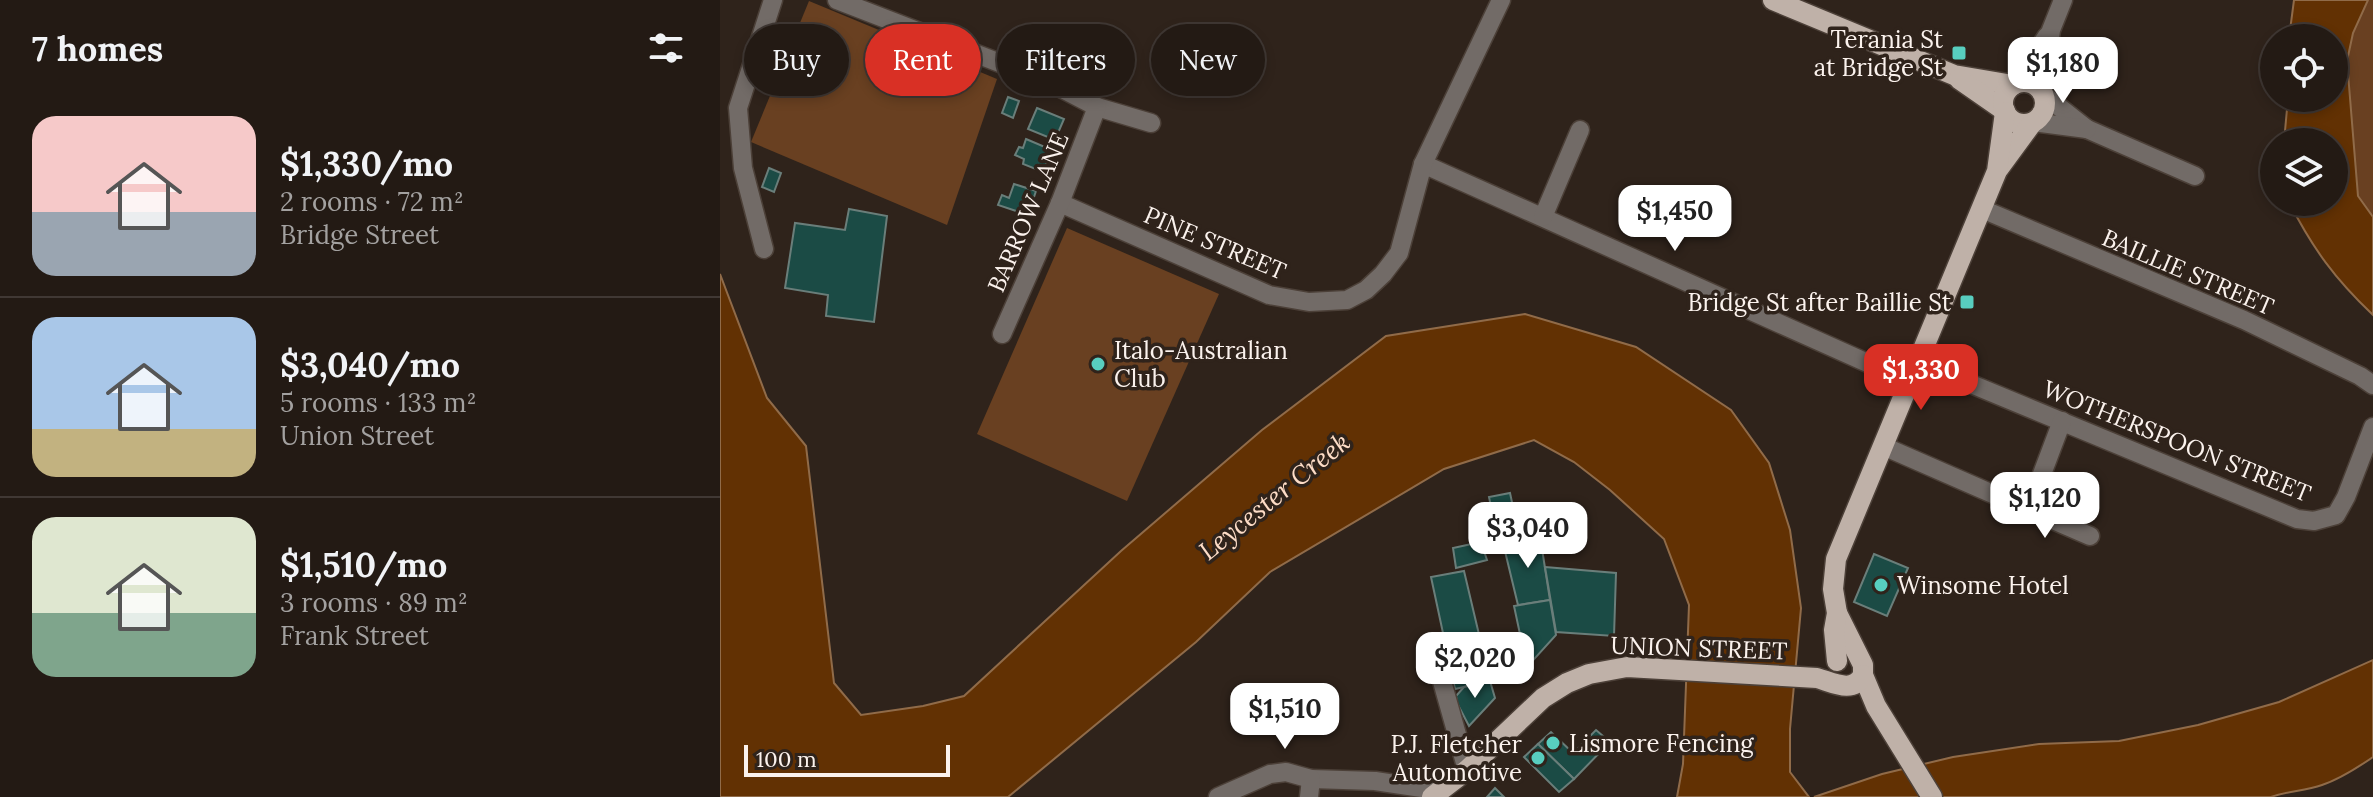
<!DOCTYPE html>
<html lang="en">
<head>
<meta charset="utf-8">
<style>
  :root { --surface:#231a14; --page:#2b231d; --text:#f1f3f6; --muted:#a3a1a0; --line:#403834; --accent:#d93025 }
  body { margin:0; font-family:Lora,serif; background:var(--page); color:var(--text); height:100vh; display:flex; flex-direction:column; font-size:30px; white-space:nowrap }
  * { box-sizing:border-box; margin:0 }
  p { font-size:26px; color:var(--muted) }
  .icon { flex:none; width:44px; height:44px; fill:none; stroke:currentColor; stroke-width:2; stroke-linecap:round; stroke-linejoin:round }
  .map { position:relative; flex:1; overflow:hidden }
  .details { display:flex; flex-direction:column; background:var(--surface); width:720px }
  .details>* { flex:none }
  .top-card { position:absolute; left:24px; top:24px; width:760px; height:72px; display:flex; gap:16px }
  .fabs { position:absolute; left:1540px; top:24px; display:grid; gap:16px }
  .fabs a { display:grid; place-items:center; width:88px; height:88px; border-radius:50%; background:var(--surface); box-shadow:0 4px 12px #0003,0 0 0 2px var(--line); font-size:40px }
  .scale { position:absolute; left:24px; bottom:20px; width:206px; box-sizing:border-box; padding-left:8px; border:4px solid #fbf2ed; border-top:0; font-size:22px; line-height:28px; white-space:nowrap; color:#fbf2ed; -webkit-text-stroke:6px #2f231b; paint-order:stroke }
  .price { position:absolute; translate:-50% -68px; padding:0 18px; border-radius:16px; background:#fff; color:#222; font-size:26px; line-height:52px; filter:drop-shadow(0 2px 4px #0008) }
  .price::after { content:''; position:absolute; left:50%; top:48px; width:24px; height:18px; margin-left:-12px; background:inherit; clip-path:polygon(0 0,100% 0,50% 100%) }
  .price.current { background:var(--accent); color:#fff }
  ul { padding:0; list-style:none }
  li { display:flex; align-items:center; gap:24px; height:200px; padding:0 32px }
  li+li { border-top:2px solid var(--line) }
  li span { display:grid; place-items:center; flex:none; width:224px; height:160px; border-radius:24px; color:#555 }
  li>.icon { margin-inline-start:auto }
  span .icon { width:96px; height:96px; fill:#fffc; stroke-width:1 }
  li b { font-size:34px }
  h2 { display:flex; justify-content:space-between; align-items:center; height:96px; padding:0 32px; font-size:34px }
  .pill { padding:0 28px; border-radius:36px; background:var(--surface); box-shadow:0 4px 12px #0003,0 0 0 2px var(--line); font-size:28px; line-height:72px }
  .pill.current { background:var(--accent); color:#fff }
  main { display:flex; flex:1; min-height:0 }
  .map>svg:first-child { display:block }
  .green { fill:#694021 }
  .water { fill:#623103; stroke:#906b49; stroke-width:2 }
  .building { fill:#1b4b45; stroke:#6a7e7a; stroke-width:2 }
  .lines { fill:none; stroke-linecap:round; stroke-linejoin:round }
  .minor-casing { stroke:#4c4038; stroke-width:21 }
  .major-casing { stroke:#4c4038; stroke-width:23 }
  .minor { stroke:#726b67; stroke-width:18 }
  .major { stroke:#bfb1a8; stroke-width:20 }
  .poi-dot { fill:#58cebf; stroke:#2f231b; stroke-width:3 }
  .labels { text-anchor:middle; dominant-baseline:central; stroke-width:7; stroke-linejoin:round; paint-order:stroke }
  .poi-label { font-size:24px; fill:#fbf2ed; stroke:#2f231b; text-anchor:end }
  .street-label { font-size:24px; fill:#fbf2ed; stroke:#2f231b }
  .water-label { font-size:26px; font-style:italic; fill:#feddc7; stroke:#2f231b }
</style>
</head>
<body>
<main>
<section class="details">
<h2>7 homes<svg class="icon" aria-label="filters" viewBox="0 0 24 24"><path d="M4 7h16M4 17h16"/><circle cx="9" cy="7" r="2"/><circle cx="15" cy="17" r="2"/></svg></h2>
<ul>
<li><span style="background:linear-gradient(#f6c9c9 60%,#9aa5b1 0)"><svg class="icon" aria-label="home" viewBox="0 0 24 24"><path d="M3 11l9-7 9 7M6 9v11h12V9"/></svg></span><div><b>$1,330/mo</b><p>2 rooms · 72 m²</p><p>Bridge Street</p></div></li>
<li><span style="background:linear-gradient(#a9c7e8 70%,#c2b280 0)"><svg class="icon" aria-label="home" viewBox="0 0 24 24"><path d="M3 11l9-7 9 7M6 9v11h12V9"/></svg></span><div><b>$3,040/mo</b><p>5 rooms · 133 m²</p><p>Union Street</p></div></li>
<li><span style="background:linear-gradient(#dfe7d0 60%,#7fa58c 0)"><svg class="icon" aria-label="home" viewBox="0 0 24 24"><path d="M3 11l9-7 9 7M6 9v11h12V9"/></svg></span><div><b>$1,510/mo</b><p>3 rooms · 89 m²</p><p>Frank Street</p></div></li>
</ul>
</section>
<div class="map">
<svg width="1653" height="797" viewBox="0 0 1653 797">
  <rect width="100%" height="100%" fill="#2f231b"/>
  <g class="green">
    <path d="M 1648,0 L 1653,0 L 1653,217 L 1638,197 L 1627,61 L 1633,33 Z"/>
    <path d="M 89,1 L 277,79 L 227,225 L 31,142 Z"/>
    <path d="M 347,228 L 499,294 L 407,501 L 257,434 Z"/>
  </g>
  <g class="water">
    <path d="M 1574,0 L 1648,0 L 1633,33 L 1627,61 L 1638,196 L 1653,217 L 1653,315 C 1615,279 1593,249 1569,202 L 1614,202 L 1614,142 L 1564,142 L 1568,98 L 1614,98 L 1614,38 L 1569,38 Z"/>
    <path d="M 0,274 L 47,398 L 86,446 L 114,683 L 141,715 L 203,706 L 244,696 L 401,551 L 542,430 L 666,336 L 805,314 L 916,347 L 1011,410 L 1049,463 L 1070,530 L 1081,608 L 1070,729 L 1070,772 L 1089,797 L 957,797 L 963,764 L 969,605 L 944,539 L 890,490 L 854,462 L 814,440 L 724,469 L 550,572 L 476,642 L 288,797 L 0,797 Z"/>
    <path d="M 1653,660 L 1653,757 C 1637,768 1620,779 1602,785 C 1585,791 1567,791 1551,797 L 1094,797 L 1162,774 L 1233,757 L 1319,744 L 1399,741 L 1478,725 L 1559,702 Z"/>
  </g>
  <g class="building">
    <path d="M 288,97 L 299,101 L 293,118 L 282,113 Z"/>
    <path d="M 317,108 L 344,119 L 335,140 L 308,129 Z"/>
    <path d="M 306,139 L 332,150 L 325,167 L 319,165 L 318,170 L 303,164 L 304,159 L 295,155 L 299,147 L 303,148 Z"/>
    <path d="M 49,168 L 61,173 L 54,192 L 42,187 Z"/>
    <path d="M 294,184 L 316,191 L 308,215 L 278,205 L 282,195 L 289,198 Z"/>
    <path d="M 129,209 L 167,216 L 154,322 L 106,316 L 108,295 L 65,288 L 75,223 L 125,230 Z"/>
    <path d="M 790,493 L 798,530 L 777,536 L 769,497 Z"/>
    <path d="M 820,536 L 830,600 L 798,605 L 783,543 Z"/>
    <path d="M 761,542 L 767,560 L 736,568 L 733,548 Z"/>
    <path d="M 1154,554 L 1188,568 L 1167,616 L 1134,602 Z"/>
    <path d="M 825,567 L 896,573 L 894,636 L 836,632 Z"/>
    <path d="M 744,571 L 770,681 L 735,689 L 711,577 Z"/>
    <path d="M 830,600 L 836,635 L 807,667 L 794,606 Z"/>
    <path d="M 770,681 L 775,698 L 749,726 L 737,703 L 736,696 L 744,687 Z"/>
    <path d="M 876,730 L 890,742 L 854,779 L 818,744 L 831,732 L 853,753 Z"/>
    <path d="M 818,744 L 854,779 L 839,792 L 804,757 Z"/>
    <path d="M 775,788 L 784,797 L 767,797 Z"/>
  </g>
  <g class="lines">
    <g class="minor-casing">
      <g id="minor">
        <path d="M 117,0 L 329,82 L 377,107 L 431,123"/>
        <path d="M 1295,84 L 1327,36"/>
        <path d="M 1323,93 L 1331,30 L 1343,0"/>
        <path d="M 1324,95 L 1367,129 L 1475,176"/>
        <path d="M 1313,122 L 1367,129"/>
        <path d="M 703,164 L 1190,382"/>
        <path d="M 340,203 L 549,295 L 589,302 L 627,300 L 646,290 L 663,274 L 679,253 L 703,164 L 781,0"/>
        <path d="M 1262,209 L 1524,320 L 1640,376 L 1653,385"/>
        <path d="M 823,217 L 860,130"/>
        <path d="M 44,249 L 23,168 L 18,108 L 53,0"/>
        <path d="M 282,334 L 340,203 L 377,107"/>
        <path d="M 1198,362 L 1577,519 L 1594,521 L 1616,515 L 1626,497 L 1653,427"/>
        <path d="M 1163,446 L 1298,505 L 1319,482 L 1342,421"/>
        <path d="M 1298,505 L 1370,536"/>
        <path d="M 714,653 L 747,770"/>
        <path d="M 591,779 L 655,781 L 721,791"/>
        <path d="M 498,797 L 550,774 L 566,772 L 591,779 L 589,797"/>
      </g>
    </g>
    <g class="major-casing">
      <g id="major">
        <path d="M 1053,0 L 1234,75 L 1293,85"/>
        <path d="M 1239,79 L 1285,111"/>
        <circle cx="1304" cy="103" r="21"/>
        <path d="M 1279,168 L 1312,123"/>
        <path d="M 1117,613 L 1143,665 L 1143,675 L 1156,706 L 1212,797"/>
        <path d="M 1117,661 L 1114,630 L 1117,613 L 1113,589 L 1116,559 L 1277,171 L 1285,112"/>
        <path d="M 712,797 L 747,770 L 823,698 L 847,683 L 869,674 L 907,667 L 1097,678 C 1114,683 1133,694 1143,675"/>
      </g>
    </g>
    <use href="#minor" class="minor"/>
    <use href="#major" class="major"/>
  </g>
  <g class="poi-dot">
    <rect x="1231" y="45" width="16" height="16" rx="4"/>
    <rect x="1239" y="294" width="16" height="16" rx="4"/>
    <circle cx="378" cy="364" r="8"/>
    <circle cx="1161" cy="585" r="8"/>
    <circle cx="833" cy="743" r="8"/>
    <circle cx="818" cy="758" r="8"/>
  </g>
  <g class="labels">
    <g class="poi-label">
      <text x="1223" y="39">Terania St<tspan x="1223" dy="28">at Bridge St</tspan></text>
      <text x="1231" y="302">Bridge St after Baillie St</text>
      <text x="394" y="350" text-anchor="start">Italo-Australian<tspan x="394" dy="28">Club</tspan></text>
      <text x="1177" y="585" text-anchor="start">Winsome Hotel</text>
      <text x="849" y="743" text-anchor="start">Lismore Fencing</text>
      <text x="802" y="744">P.J. Fletcher<tspan x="802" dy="28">Automotive</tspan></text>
    </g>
    <g class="street-label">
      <text transform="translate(308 212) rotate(-67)">BARROW LANE</text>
      <text transform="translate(495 243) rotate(23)">PINE STREET</text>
      <text transform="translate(1468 272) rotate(23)">BAILLIE STREET</text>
      <text transform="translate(1457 441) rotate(22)">WOTHERSPOON STREET</text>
      <text transform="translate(979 648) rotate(2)">UNION STREET</text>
    </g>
    <g class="water-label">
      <text transform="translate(554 496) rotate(-39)">Leycester Creek</text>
    </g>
  </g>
</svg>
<div class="fabs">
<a><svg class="icon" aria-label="locate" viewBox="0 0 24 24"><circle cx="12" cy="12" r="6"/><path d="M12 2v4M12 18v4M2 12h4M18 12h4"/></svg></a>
<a><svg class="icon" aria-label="layers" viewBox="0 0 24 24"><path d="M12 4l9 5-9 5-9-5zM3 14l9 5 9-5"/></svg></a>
</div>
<div class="scale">100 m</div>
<b class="price" style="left:1343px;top:105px">$1,180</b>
<b class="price" style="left:955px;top:253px">$1,450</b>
<b class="price current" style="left:1201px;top:412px">$1,330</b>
<b class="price" style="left:1325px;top:540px">$1,120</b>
<b class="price" style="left:808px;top:570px">$3,040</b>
<b class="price" style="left:755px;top:700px">$2,020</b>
<b class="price" style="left:565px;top:751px">$1,510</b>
<div class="top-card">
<a class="pill">Buy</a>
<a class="pill current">Rent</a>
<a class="pill">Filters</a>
<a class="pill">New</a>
</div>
</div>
</main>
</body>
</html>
